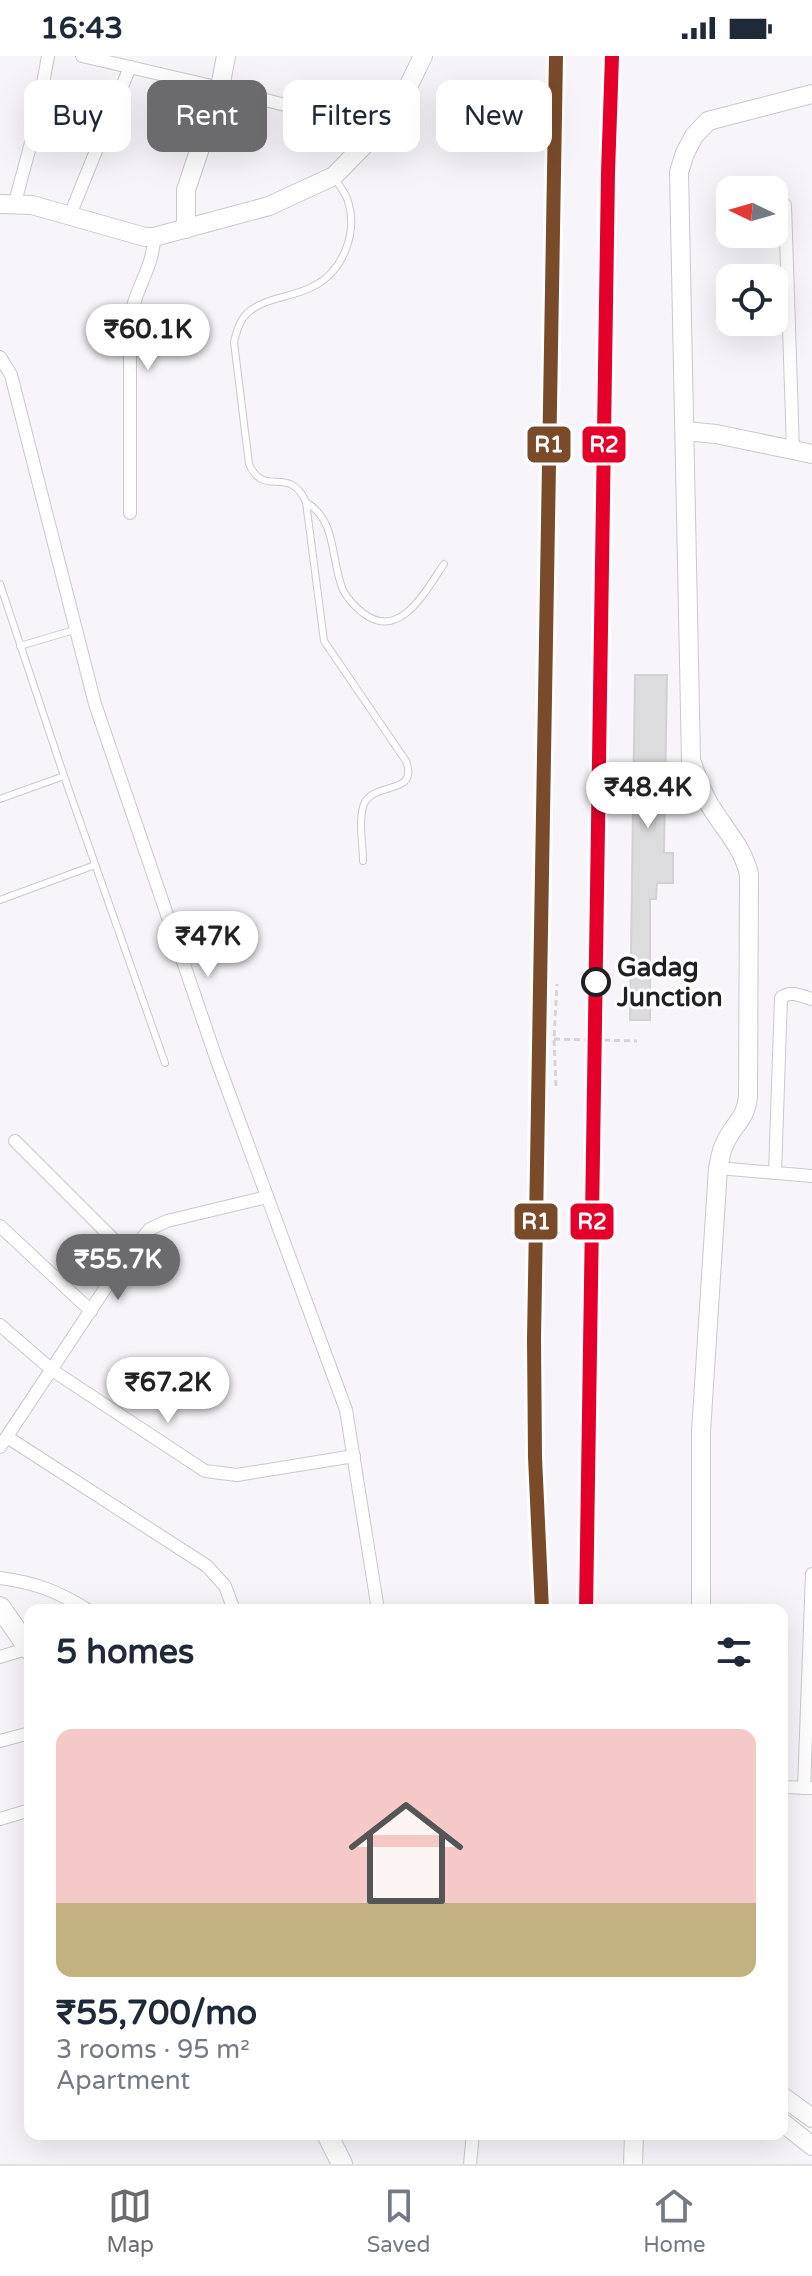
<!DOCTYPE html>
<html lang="en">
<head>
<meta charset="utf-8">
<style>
  :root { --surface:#fff; --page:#f6f6f7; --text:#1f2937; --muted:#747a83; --line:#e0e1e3; --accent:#6b6a6d }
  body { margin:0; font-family:"Varela Round",sans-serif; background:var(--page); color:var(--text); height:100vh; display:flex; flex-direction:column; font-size:30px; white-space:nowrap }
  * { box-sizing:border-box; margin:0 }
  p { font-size:26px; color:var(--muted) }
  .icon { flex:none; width:44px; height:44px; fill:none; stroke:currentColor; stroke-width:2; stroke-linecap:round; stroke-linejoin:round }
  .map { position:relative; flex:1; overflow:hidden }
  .drawer { position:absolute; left:24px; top:1548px; width:764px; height:536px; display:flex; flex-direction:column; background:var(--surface); border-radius:16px; box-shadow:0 8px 32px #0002 }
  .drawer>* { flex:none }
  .guide { position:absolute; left:24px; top:24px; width:764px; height:72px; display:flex; gap:16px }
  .needle { width:52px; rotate:275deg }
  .tools { position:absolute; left:716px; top:120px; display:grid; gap:16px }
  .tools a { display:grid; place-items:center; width:72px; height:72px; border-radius:16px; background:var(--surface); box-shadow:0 8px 32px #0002; font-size:40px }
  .price { position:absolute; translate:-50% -68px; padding:0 18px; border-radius:28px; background:#fff; color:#222; font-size:26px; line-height:52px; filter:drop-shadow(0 2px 4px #0008) }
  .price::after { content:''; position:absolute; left:50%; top:48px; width:24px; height:18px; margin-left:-12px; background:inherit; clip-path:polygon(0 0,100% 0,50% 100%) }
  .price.on { background:var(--accent); color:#fff }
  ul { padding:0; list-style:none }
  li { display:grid; align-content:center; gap:16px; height:424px; padding:0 32px }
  li span { display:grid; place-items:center; height:248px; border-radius:16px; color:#555 }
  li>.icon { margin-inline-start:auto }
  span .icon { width:144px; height:144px; fill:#fffc; stroke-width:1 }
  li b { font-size:34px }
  h2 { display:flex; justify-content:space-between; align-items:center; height:96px; padding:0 32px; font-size:34px }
  .pill { padding:0 28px; border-radius:16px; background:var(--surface); box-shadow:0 8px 32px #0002; font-size:28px; line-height:72px }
  .pill.on { background:var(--accent); color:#fff }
  .status { display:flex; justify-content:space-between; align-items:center; height:56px; padding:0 40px; background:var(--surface); direction:ltr }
  .status svg { height:22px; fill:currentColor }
  .tabs { display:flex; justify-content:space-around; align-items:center; height:112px; border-top:2px solid var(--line); background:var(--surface); font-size:22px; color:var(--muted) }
  .tabs a { display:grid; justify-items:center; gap:4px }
  .tabs .on { color:var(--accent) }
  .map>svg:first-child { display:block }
  .building { fill:#dcdbde; stroke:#d2d1d4; stroke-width:2 }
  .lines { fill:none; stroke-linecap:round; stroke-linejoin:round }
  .lane-casing { stroke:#cac8cc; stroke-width:8 }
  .street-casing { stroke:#cac8cc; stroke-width:14 }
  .secondary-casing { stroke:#cac8cc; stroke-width:20 }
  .primary-casing { stroke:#cac8cc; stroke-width:22 }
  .path { stroke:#d5d5d6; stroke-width:3; stroke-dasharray:6 4; stroke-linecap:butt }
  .lane { stroke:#fefefe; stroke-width:6 }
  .street { stroke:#fefefe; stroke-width:12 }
  .secondary { stroke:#fefefe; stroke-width:18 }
  .primary { stroke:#fefefe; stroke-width:20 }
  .rail-1-casing { stroke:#fff; stroke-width:20 }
  .rail-2-casing { stroke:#fff; stroke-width:20 }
  .rail-1 { stroke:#7a4b2a; stroke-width:14 }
  .rail-2 { stroke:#e4002b; stroke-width:14 }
  .stop-dot { fill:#fff; stroke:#201f22; stroke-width:4 }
  .labels { text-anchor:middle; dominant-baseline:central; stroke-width:6; stroke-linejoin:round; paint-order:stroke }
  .stop-label { font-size:26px; font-weight:bold; fill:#201f22; stroke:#fff; text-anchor:start }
  .line-badge { stroke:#fff; stroke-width:3 }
  .badge-label { font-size:22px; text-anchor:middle; font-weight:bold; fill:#fff }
</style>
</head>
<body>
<div class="status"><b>16:43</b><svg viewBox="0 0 49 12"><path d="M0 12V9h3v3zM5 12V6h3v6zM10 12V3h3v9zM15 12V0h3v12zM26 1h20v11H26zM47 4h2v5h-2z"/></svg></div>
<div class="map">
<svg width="812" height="2108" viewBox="0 0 812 2108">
  <rect width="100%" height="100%" fill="#f7f5f9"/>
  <path class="building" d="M 635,619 L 667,619 L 664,797 L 673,797 L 673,827 L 657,827 L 656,843 L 650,843 L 650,964 L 630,964 Z"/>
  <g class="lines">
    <g class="lane-casing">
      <g id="lane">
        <path d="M 336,124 C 340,131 346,138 348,145 C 358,177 343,215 314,230 C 294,241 269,241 251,254 C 240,262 237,274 234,286 L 249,408 C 264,443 289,408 306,446 L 324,585 L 406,705 C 419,740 374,725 364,748 C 358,764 363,788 363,805"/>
        <path d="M 306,446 C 338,466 330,503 343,534 C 347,542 356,552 363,557 C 400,586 426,534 444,508"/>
        <path d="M 0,528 L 64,720 L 165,1007"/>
        <path d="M 20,590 L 74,574"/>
        <path d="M 0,743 L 64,720"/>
        <path d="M 0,844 L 95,809"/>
      </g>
    </g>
    <g class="street-casing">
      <g id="street">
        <path d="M 82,0 L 220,32 L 346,65 L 375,78"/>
        <path d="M 15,146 L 35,72 L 48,0"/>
        <path d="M 785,149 L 793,394"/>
        <path d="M 70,159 L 130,11"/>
        <path d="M 0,301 L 11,319 L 95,648 L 216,1002 L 346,1354 L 378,1554"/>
        <path d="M 130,457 L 130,265 C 133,235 154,212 154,181"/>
        <path d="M 15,1085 L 128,1198"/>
        <path d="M 718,1112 L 812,1120"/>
        <path d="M 775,1117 L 781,942 C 790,934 801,940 812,943"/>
        <path d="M 0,1170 L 91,1255"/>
        <path d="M 0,1269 L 52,1314 L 205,1415 L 237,1419 L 354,1400"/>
        <path d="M 7,1381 L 207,1510 L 225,1530 L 234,1554"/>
        <path d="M 0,1391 L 128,1198 L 150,1173 L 167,1165 L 267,1141"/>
        <path d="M 0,1522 C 36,1527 57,1535 88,1554"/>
        <path d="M 0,1601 L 29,1592"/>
        <path d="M 0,1685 L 30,1677"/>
        <path d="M 782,1731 L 811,1732"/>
        <path d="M 804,1732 L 812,1518"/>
        <path d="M 0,1763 L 30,1754"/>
        <path d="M 470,2108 L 473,2078"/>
      </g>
    </g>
    <g class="secondary-casing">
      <g id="secondary">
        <path d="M 0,148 L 32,149 L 145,181 L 154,181 L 269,150 L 334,120 L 375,78 L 406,35 L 423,0"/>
        <path d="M 186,173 L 186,134 L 220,32 L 226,0"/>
        <path d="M 685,375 L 716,378 L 812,398"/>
        <path d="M 701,1554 L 701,1376 L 718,1112 C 720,1104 721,1094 725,1087 C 734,1067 746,1064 748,1040 L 749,818 C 742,789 722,771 708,746 C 700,732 696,718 691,704 L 679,116 L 685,97 L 694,80 L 708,65 L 812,38"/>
        <path d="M 782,2040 L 812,2062"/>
        <path d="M 782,2066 L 812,2090"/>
        <path d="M 633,2108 L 634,2078"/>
      </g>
    </g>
    <g class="primary-casing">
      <g id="primary">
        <path d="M 0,1551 L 30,1594"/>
        <path d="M 327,2078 L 342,2108"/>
      </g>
    </g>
    <g class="path">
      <path d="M 554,983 L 637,985"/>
      <path d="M 556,1030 L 554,983 L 557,928"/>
    </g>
    <use href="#lane" class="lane"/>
    <use href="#street" class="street"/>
    <use href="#secondary" class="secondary"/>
    <use href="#primary" class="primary"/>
    <g class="rail-1-casing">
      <path id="rail-1" d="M 542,1554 L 535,1401 L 534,1283 L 556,0"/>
    </g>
    <g class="rail-2-casing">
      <path id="rail-2" d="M 586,1554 L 608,117 L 612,0"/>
    </g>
    <use href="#rail-1" class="rail-1"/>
    <use href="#rail-2" class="rail-2"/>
  </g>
  <circle class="stop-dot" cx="596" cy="926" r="13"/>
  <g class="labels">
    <g class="stop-label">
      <text x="617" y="911">Gadag<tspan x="617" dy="30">Junction</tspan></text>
    </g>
  </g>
  <g class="line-badge">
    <rect x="581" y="369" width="46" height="39" rx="8" fill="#e4002b"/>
    <rect x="526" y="369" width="46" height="39" rx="8" fill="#7a4b2a"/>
    <rect x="569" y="1146" width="46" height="39" rx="8" fill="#e4002b"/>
    <rect x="513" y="1146" width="46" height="39" rx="8" fill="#7a4b2a"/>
  </g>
  <g class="badge-label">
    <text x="604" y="396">R2</text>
    <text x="549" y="396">R1</text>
    <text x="592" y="1173">R2</text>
    <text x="536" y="1173">R1</text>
  </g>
</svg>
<div class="tools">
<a><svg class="needle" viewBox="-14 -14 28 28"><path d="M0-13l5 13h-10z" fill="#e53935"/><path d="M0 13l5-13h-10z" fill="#747a83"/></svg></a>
<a><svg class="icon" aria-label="locate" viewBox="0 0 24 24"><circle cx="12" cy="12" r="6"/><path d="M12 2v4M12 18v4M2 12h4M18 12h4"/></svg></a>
</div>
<b class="price" style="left:148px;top:316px">₹60.1K</b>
<b class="price" style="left:648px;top:774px">₹48.4K</b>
<b class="price" style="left:208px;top:923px">₹47K</b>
<b class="price on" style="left:118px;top:1246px">₹55.7K</b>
<b class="price" style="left:168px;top:1369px">₹67.2K</b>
<div class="guide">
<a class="pill">Buy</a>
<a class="pill on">Rent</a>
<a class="pill">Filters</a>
<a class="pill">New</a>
</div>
<section class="drawer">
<h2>5 homes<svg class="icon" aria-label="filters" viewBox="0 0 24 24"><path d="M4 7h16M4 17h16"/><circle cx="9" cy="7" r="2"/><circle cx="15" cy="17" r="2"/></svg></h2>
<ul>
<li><span style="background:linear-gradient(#f6c9c9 70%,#c2b280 0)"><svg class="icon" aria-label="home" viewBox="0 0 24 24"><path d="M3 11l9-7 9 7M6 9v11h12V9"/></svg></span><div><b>₹55,700/mo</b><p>3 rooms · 95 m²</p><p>Apartment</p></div></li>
</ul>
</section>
</div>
<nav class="tabs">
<a class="on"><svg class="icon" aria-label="map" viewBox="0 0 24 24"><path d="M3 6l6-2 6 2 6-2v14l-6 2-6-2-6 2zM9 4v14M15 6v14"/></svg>Map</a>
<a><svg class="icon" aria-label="saved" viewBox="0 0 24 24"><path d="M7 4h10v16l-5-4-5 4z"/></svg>Saved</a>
<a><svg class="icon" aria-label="home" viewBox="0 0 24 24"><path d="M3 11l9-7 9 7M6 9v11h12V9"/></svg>Home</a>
</nav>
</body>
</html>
